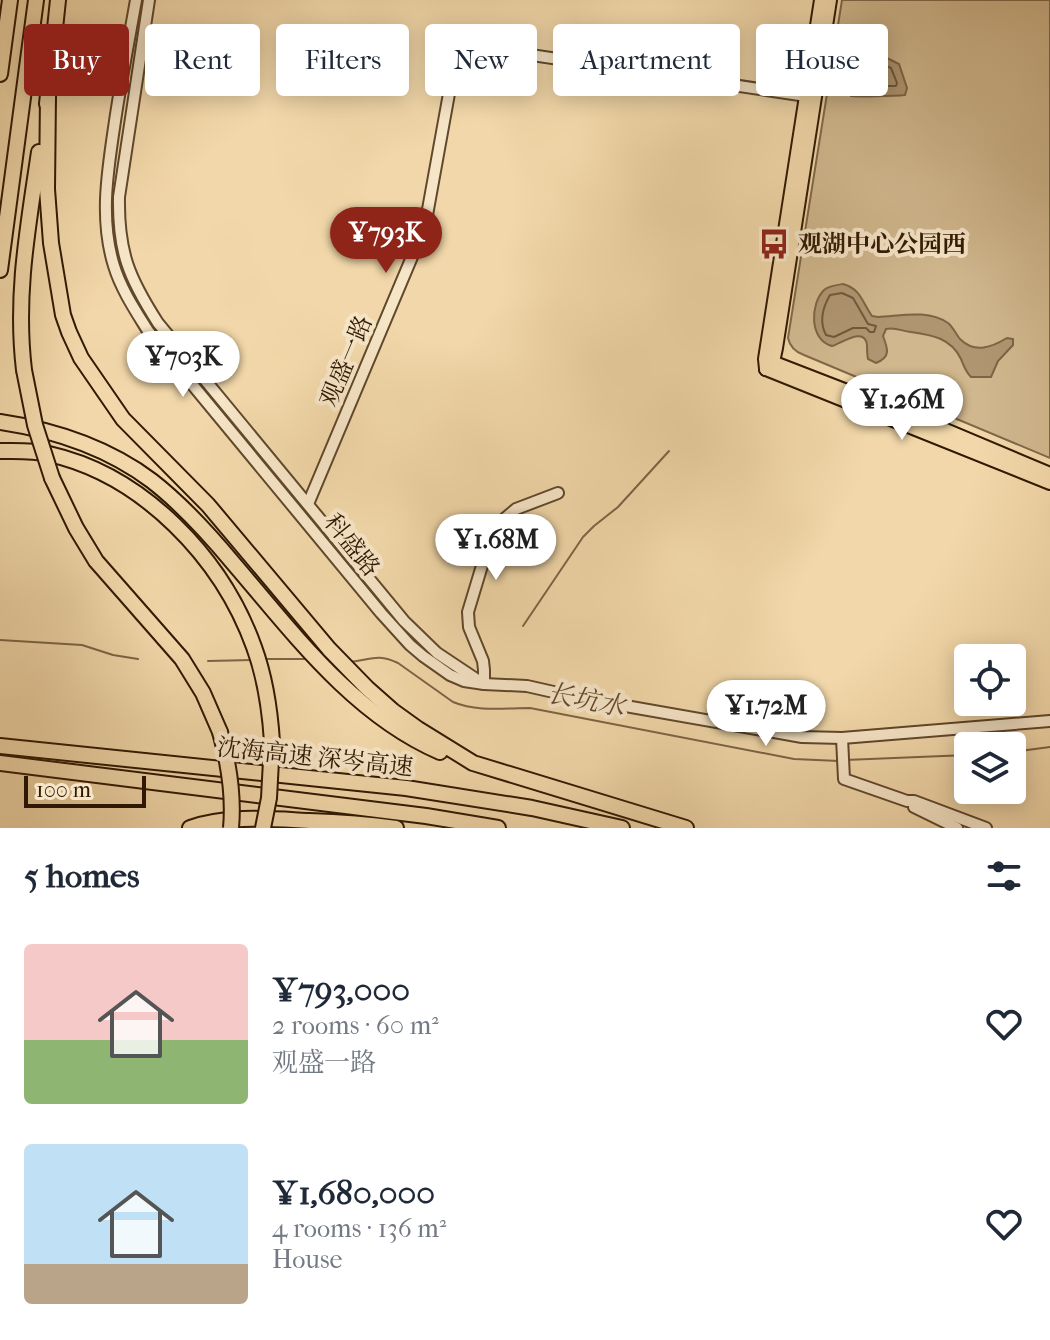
<!DOCTYPE html>
<html lang="en">
<head>
<meta charset="utf-8">
<style>
  :root { --surface:#fff; --page:#f2f2f3; --text:#1f2937; --muted:#747a83; --accent:#8f2418 }
  body { margin:0; font-family:"IM FELL French Canon","Noto Serif SC",serif; background:var(--page); color:var(--text); height:100vh; display:flex; flex-direction:column; font-size:30px; white-space:nowrap }
  * { box-sizing:border-box; margin:0 }
  p { font-size:26px; color:var(--muted) }
  .icon { flex:none; width:44px; height:44px; fill:none; stroke:currentColor; stroke-width:2; stroke-linecap:round; stroke-linejoin:round }
  .map { position:relative; height:828px; overflow:hidden }
  .sheet { display:flex; flex-direction:column; background:var(--surface); flex:1 }
  .sheet>* { flex:none }
  .guide { position:absolute; left:24px; top:24px; width:1002px; height:72px; display:flex; gap:16px }
  .controls { position:absolute; left:954px; top:644px; display:grid; gap:16px }
  .controls a { display:grid; place-items:center; width:72px; height:72px; border-radius:8px; background:var(--surface); box-shadow:0 4px 20px #0003; font-size:40px }
  .scale { position:absolute; left:24px; bottom:20px; width:122px; box-sizing:border-box; padding-left:8px; border:4px solid #301903; border-top:0; font-size:22px; line-height:28px; white-space:nowrap; color:#301903; -webkit-text-stroke:6px #f6e5c7; paint-order:stroke }
  .price { position:absolute; translate:-50% -68px; padding:0 18px; border-radius:28px; background:#fff; color:#222; font-size:26px; line-height:52px; filter:drop-shadow(0 2px 4px #0008) }
  .price::after { content:''; position:absolute; left:50%; top:48px; width:24px; height:18px; margin-left:-12px; background:inherit; clip-path:polygon(0 0,100% 0,50% 100%) }
  .price.selected { background:var(--accent); color:#fff }
  ul { padding:0; list-style:none }
  li { display:flex; align-items:center; gap:24px; height:200px; padding:0 24px }
  li span { display:grid; place-items:center; flex:none; width:224px; height:160px; border-radius:8px; color:#555 }
  li>.icon { margin-inline-start:auto }
  span .icon { width:96px; height:96px; fill:#fffc; stroke-width:1 }
  li b { font-size:34px }
  h2 { display:flex; justify-content:space-between; align-items:center; height:96px; padding:0 24px; font-size:34px }
  .chip { padding:0 28px; border-radius:8px; background:var(--surface); box-shadow:0 4px 20px #0003; font-size:28px; line-height:72px }
  .chip.selected { background:var(--accent); color:#fff }
  .map>svg:first-child { display:block }
  .green { fill:#d0b78d; stroke:#806848; stroke-width:2 }
  .water { fill:#af9671; stroke:#7c6445; stroke-width:2 }
  .lines { fill:none; stroke-linecap:round; stroke-linejoin:round }
  .shore { stroke:#70583a; stroke-width:2 }
  .stream { stroke:#7c6445; stroke-width:2 }
  .minor-casing { stroke:#60482c; stroke-width:14 }
  .major-casing { stroke:#301903; stroke-width:16 }
  .highway-casing { stroke:#301903; stroke-width:18 }
  .minor { stroke:#f6e5c7; stroke-width:10 }
  .major { stroke:#f1d7a9; stroke-width:12 }
  .highway { stroke:#f1d7a9; stroke-width:14 }
  .highway-bridge-casing { stroke:#301903; stroke-width:18; stroke-linecap:butt }
  .highway-bridge { stroke:#f1d7a9; stroke-width:14 }
  .labels { text-anchor:middle; dominant-baseline:central; stroke-width:8; stroke-linejoin:round; paint-order:stroke }
  .poi-label { font-size:24px; font-weight:bold; fill:#301903; stroke:#f6e5c7; text-anchor:start }
  .street-label { font-size:24px; fill:#301903; stroke:#f6e5c7 }
  .water-label { font-size:26px; font-style:italic; fill:#634b2f; stroke:#f6e5c7 }
</style>
</head>
<body>
<div class="map">
<svg width="1050" height="828" viewBox="0 0 1050 828">
  <rect width="100%" height="100%" fill="#f1d7a9"/>
  <filter id="stains"><feTurbulence type="fractalNoise" baseFrequency=".0025" numOctaves="4"/><feColorMatrix values="0 0 0 0 .2 0 0 0 0 .09 0 0 0 0 .02 0 0 0 .5 -.17"/></filter>
  <radialGradient id="worn" r=".72"><stop offset=".6" stop-color="#630" stop-opacity="0"/><stop offset="1" stop-color="#630" stop-opacity=".3"/></radialGradient>
  <path class="green" d="M 842,0 L 1050,0 L 1050,458 L 804,355 C 795,352 790,347 788,338 Z"/>
  <g class="water">
    <path d="M 865,47 L 899,64 L 907,88 L 905,95 C 894,96 860,97 851,96 L 850,89 L 856,52 L 859,49 Z"/>
    <path d="M 843,284 C 861,289 862,302 872,316 L 878,317 C 901,316 927,309 948,323 C 953,327 956,334 960,339 C 975,354 992,347 1007,338 L 1013,339 L 1013,345 L 998,361 L 991,377 L 971,377 C 965,371 964,366 961,359 C 951,338 932,335 911,332 C 901,331 896,327 886,329 L 883,336 C 888,349 891,357 876,363 L 868,359 C 867,354 867,349 867,345 C 865,326 842,343 832,346 C 809,340 810,304 824,290 C 828,286 836,285 843,284 Z"/>
  </g>
  <g class="lines">
    <g class="shore">
      <path d="M 866,57 L 891,68 L 897,83 L 896,86 L 860,86 L 859,83 L 863,59 Z"/>
      <path d="M 842,293 L 853,298 L 868,324 L 876,326 L 874,332 L 870,332 L 866,328 L 853,328 L 834,337 L 826,335 C 819,322 823,307 830,295 Z"/>
    </g>
    <g class="stream">
      <path d="M 523,626 L 583,537 L 594,526 L 618,507 L 669,451"/>
      <path d="M 0,640 L 82,645 L 113,655 L 138,659"/>
      <path d="M 266,659 L 308,659"/>
      <path d="M 208,661 L 252,660"/>
      <path d="M 350,662 C 371,660 377,653 398,663 L 453,702 C 477,712 505,708 530,708 L 794,759 L 839,761"/>
      <path d="M 1012,752 L 1050,747"/>
      <path d="M 845,760 L 968,755"/>
    </g>
    <g class="minor-casing">
      <g id="minor">
        <path d="M 136,0 C 129,40 121,80 115,121 C 108,169 99,218 114,266 C 121,289 135,310 148,331 L 381,613 L 410,645 L 423,656 L 450,675 L 464,681 L 484,684 L 527,686 L 580,698 L 802,737 L 842,738 L 1050,721"/>
        <path d="M 149,0 L 119,197 C 118,252 129,278 158,323 L 404,621 L 437,653 L 482,683"/>
        <path d="M 308,504 L 425,226 L 458,44 L 813,97"/>
        <path d="M 484,684 L 484,670 L 483,661 L 469,627 L 468,612 L 487,549 L 503,520 L 516,509 L 558,493"/>
        <path d="M 842,738 L 844,779 L 907,801 L 914,801 L 986,828"/>
        <path d="M 914,807 L 957,828"/>
      </g>
    </g>
    <g class="major-casing">
      <g id="major">
        <path d="M 767,360 L 922,420 L 1050,474"/>
        <path d="M 766,369 L 773,362 L 776,348 L 830,0"/>
        <path d="M 766,369 L 765,359 L 821,0"/>
        <path d="M 766,369 L 1050,483"/>
      </g>
    </g>
    <g class="highway-casing">
      <g id="highway">
        <path d="M 0,74 L 10,0"/>
        <path d="M 48,95 L 47,189 L 51,243 L 63,315 L 69,332 L 81,358 L 123,419 L 208,505 L 329,649 L 367,688 L 393,711 L 418,729 L 473,763 L 686,828"/>
        <path d="M 47,104 L 58,0"/>
        <path d="M 0,270 L 36,0"/>
        <path d="M 24,370 C 15,295 28,227 39,152"/>
        <path d="M 0,422 C 54,430 108,448 152,481 C 183,505 209,534 234,564 C 294,634 354,715 440,752"/>
        <path d="M 0,451 C 16,451 32,450 49,454 C 143,475 222,558 254,647 C 265,677 270,710 272,742"/>
        <path d="M 52,478 L 76,528 L 96,561 L 182,659 L 203,693 L 220,732"/>
        <path d="M 0,746 L 406,788 L 532,808 L 622,828"/>
        <path d="M 0,763 L 426,816 L 498,828"/>
        <path d="M 190,828 C 227,815 270,819 309,821 C 338,822 367,824 396,828"/>
      </g>
    </g>
    <use href="#minor" class="minor"/>
    <use href="#major" class="major"/>
    <use href="#highway" class="highway"/>
    <g class="highway-bridge-casing">
      <g id="highway-bridge">
        <path d="M 24,370 L 35,425 L 52,478"/>
        <path d="M 220,732 C 229,764 234,795 231,828"/>
        <path d="M 263,828 L 269,798 L 272,742"/>
      </g>
    </g>
    <use href="#highway-bridge" class="highway-bridge"/>
  </g>
  <defs>
    <g id="bus-bare" transform="scale(2.4)"><path d="M-5-6H5V4H4V6H2V4H-2V6H-4V4H-5ZM-3.5-4V0h7V-4ZM-3.5 1.2v1.5H-2V1.2ZM2 1.2v1.5H3.5V1.2Z" fill="#8f2418" stroke="#f6e5c7" stroke-width="2.5" paint-order="stroke"/></g>
  </defs>
  <g fill-rule="evenodd">
    <use href="#bus-bare" x="774" y="244"/>
  </g>
  <g class="labels">
    <g class="poi-label">
      <text x="798" y="244">观湖中心公园西</text>
    </g>
    <g class="street-label">
      <text transform="translate(346 361) rotate(-67)">观盛一路</text>
      <text transform="translate(352 545) rotate(51)">科盛路</text>
      <text transform="translate(315 757) rotate(6)">沈海高速 深岑高速</text>
    </g>
    <g class="water-label">
      <text transform="translate(586 700) rotate(11)">长坑水</text>
    </g>
  </g>
  <rect width="100%" height="100%" filter="url(#stains)"/>
  <rect width="100%" height="100%" fill="url(#worn)"/>
</svg>
<div class="controls">
<a><svg class="icon" aria-label="locate" viewBox="0 0 24 24"><circle cx="12" cy="12" r="6"/><path d="M12 2v4M12 18v4M2 12h4M18 12h4"/></svg></a>
<a><svg class="icon" aria-label="layers" viewBox="0 0 24 24"><path d="M12 4l9 5-9 5-9-5zM3 14l9 5 9-5"/></svg></a>
</div>
<div class="scale">100 m</div>
<b class="price selected" style="left:386px;top:275px">¥793K</b>
<b class="price" style="left:183px;top:399px">¥703K</b>
<b class="price" style="left:902px;top:442px">¥1.26M</b>
<b class="price" style="left:496px;top:582px">¥1.68M</b>
<b class="price" style="left:766px;top:748px">¥1.72M</b>
<div class="guide">
<a class="chip selected">Buy</a>
<a class="chip">Rent</a>
<a class="chip">Filters</a>
<a class="chip">New</a>
<a class="chip">Apartment</a>
<a class="chip">House</a>
</div>
</div>
<section class="sheet">
<h2>5 homes<svg class="icon" aria-label="filters" viewBox="0 0 24 24"><path d="M4 7h16M4 17h16"/><circle cx="9" cy="7" r="2"/><circle cx="15" cy="17" r="2"/></svg></h2>
<ul>
<li><span style="background:linear-gradient(#f6c9c9 60%,#8fb573 0)"><svg class="icon" aria-label="home" viewBox="0 0 24 24"><path d="M3 11l9-7 9 7M6 9v11h12V9"/></svg></span><div><b>¥793,000</b><p>2 rooms · 60 m²</p><p>观盛一路</p></div><svg class="icon" aria-label="heart" viewBox="0 0 24 24"><path d="M12 20l-8-8c-3-5 5-10 8-4 3-6 11-1 8 4z"/></svg></li>
<li><span style="background:linear-gradient(#bfe0f5 75%,#b9a48a 0)"><svg class="icon" aria-label="home" viewBox="0 0 24 24"><path d="M3 11l9-7 9 7M6 9v11h12V9"/></svg></span><div><b>¥1,680,000</b><p>4 rooms · 136 m²</p><p>House</p></div><svg class="icon" aria-label="heart" viewBox="0 0 24 24"><path d="M12 20l-8-8c-3-5 5-10 8-4 3-6 11-1 8 4z"/></svg></li>
</ul>
</section>
</body>
</html>
